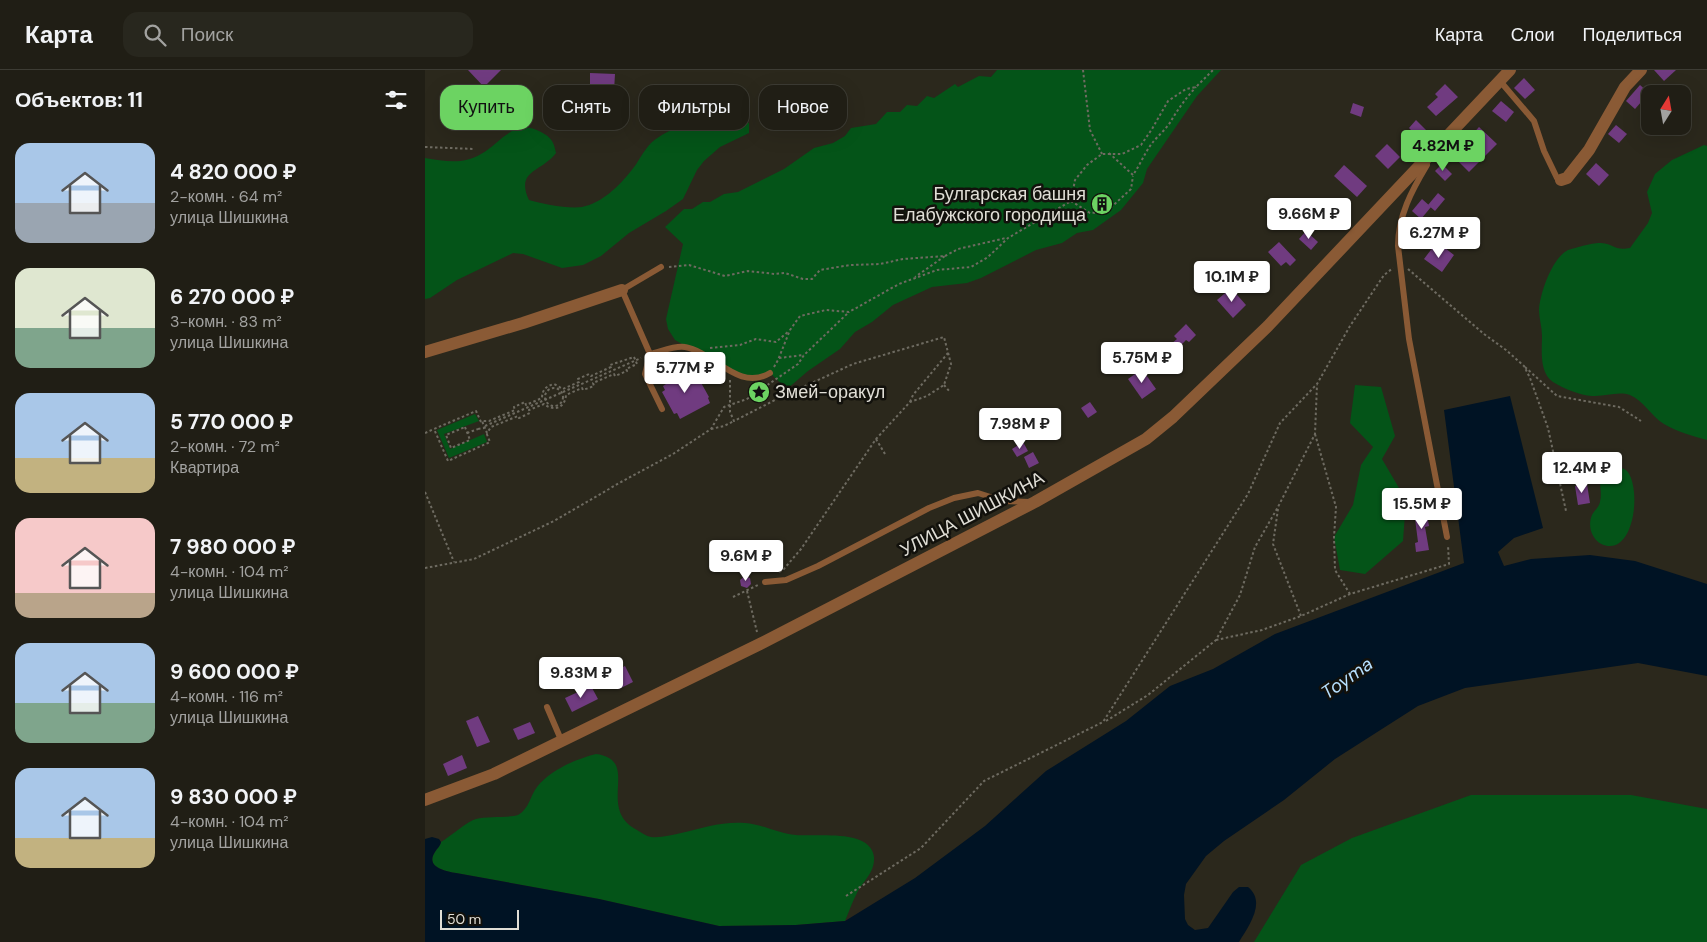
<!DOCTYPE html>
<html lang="ru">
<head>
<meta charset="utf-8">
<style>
  :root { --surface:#201e15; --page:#28271e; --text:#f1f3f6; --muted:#a2a2a0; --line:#3d3c34; --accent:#6cd362 }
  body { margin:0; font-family:"DM Sans",sans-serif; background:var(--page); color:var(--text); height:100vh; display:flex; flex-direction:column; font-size:19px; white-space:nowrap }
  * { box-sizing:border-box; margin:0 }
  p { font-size:16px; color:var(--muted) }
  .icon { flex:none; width:28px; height:28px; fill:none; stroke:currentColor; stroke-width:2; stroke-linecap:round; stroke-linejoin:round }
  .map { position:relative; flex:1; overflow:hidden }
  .panel { display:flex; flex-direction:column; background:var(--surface); width:425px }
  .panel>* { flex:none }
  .guide { position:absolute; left:15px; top:15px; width:475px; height:45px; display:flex; gap:10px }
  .needle { width:32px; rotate:11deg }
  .fabs { position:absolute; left:1216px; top:15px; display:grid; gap:10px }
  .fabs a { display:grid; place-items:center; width:50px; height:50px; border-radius:10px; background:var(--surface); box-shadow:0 5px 20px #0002,0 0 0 1px var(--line); font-size:25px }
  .scale { position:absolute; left:15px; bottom:12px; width:79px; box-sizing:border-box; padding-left:5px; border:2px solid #e0ded6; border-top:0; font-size:14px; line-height:18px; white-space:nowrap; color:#e0ded6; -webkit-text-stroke:4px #12110c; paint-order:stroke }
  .price { position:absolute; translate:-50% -42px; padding:0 11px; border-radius:5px; background:#fff; color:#222; font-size:16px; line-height:32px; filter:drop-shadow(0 1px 2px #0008) }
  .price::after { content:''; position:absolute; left:50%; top:30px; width:15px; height:11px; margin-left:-8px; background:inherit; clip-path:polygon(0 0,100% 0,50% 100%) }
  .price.selected { background:var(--accent); color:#111 }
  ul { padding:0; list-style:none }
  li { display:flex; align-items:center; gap:15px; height:125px; padding:0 15px }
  li span { display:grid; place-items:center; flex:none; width:140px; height:100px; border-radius:15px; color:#555 }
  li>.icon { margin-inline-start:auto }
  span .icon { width:60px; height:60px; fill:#fffc; stroke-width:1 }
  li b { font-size:21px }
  h2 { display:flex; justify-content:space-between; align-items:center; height:60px; padding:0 15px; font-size:21px }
  .pill { padding:0 18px; border-radius:15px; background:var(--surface); box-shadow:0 5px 20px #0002,0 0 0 1px var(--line); font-size:18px; line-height:45px }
  .pill.selected { background:var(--accent); color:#111 }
  header { display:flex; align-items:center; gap:30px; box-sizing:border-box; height:70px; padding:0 25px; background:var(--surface); border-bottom:1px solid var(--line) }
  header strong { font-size:24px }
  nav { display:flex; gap:28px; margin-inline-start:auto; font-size:18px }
  .search { width:350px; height:45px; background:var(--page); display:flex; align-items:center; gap:12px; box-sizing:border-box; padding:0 18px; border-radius:15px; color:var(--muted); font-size:19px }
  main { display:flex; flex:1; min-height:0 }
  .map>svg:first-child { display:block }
  .green { fill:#045418 }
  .water { fill:#001324 }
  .building { fill:#703b80 }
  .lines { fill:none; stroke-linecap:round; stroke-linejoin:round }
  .path { stroke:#6e6b61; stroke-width:2; stroke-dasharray:2.5 2.5; stroke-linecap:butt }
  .service { stroke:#8a5a35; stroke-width:6 }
  .minor { stroke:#8a5a35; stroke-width:12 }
  .tertiary { stroke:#8a5a35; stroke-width:12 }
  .labels { text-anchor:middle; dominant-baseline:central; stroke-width:5; stroke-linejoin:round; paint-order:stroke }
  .poi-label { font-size:18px; fill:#e0ded6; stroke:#12110c; text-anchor:end }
  .street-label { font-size:18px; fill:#e0ded6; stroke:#12110c }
  .water-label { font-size:19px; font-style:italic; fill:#b6dffe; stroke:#12110c }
</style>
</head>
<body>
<header>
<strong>Карта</strong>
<div class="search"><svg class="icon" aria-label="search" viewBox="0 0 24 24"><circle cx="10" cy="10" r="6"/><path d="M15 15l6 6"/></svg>Поиск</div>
<nav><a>Карта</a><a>Слои</a><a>Поделиться</a></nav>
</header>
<main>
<section class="panel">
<h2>Объектов: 11<svg class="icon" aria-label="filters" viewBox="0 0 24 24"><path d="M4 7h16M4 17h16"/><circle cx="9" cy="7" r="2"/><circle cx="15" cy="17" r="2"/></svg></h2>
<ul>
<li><span style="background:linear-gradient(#a9c7e8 60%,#9aa5b1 0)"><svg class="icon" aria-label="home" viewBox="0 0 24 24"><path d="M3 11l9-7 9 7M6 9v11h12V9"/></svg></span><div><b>4 820 000 ₽</b><p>2-комн. · 64 m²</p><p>улица Шишкина</p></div></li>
<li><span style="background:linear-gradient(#dfe7d0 60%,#7fa58c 0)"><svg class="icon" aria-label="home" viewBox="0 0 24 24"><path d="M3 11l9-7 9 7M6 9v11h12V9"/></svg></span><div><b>6 270 000 ₽</b><p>3-комн. · 83 m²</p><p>улица Шишкина</p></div></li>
<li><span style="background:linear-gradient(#a9c7e8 65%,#c2b280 0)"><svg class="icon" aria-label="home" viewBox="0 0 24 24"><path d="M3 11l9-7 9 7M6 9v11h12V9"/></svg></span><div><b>5 770 000 ₽</b><p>2-комн. · 72 m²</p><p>Квартира</p></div></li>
<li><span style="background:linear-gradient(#f6c9c9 75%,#b9a48a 0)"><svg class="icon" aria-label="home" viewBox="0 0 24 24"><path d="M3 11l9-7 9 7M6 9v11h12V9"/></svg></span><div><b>7 980 000 ₽</b><p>4-комн. · 104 m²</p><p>улица Шишкина</p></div></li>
<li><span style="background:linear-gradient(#a9c7e8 60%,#7fa58c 0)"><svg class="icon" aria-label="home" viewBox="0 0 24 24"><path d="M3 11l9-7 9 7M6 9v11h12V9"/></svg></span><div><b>9 600 000 ₽</b><p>4-комн. · 116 m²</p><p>улица Шишкина</p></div></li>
<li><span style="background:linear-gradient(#a9c7e8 70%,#c2b280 0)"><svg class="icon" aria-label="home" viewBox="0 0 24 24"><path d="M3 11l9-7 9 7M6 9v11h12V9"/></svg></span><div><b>9 830 000 ₽</b><p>4-комн. · 104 m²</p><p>улица Шишкина</p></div></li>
</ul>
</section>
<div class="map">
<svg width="1282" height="872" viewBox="0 0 1282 872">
  <rect width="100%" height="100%" fill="#2b281c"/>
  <g class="green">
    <path d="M 572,0 L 796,0 L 772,26 L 722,99 L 718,113 L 696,140 L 668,160 L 652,163 L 637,173 L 611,180 L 556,208 L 542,213 L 507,217 L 468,235 L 447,252 L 430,262 L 415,279 L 383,301 L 362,319 L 347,305 L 330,311 L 320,310 L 250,270 L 243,259 L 241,249 L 258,174 L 240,157 L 259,139 L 267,139 L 278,132 L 285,132 L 299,124 L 313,122 L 359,99 L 389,78 L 408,73 L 420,66 L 426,58 L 451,54 L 462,42 L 475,42 L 482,35 L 492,36 L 502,26 L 509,28 L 530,14 L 533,17 L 554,6 L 566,7 Z"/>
    <path d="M 304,45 L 324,53 L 324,63 L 295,77 L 279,91 L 272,100 L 258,129 L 241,141 L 204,163 L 176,186 L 158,195 L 137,198 L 98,184 L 88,183 L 32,210 L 5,228 L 0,229 L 0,88 C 20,91 37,95 56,84 C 76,73 89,47 116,62 C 126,67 129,72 131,83 C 117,102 90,100 104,130 C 117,134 143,139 157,137 C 177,133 194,116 206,101 C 213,93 218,81 226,73 C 244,57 280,46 304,45 Z"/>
    <path d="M 1279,75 L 1282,76 L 1282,370 C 1268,366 1252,362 1239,354 C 1227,347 1218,330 1205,325 C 1192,321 1180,327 1167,326 C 1155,325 1139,319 1128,312 C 1114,302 1117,281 1117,266 C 1117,257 1114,248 1114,240 C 1115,223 1127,188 1143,180 C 1149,178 1170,172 1176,173 C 1190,174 1189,181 1205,178 L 1223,153 L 1227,143 L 1222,122 L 1230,104 L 1247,90 Z"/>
    <path d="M 930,315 L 956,317 L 970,366 L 957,389 L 981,430 L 978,471 L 940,504 L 915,500 L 909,467 L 928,435 L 936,395 L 948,377 L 925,353 Z"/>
    <path d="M 50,344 L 54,351 L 19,364 L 25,379 L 59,364 L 62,372 L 24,388 L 12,360 Z"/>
    <path d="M 1190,395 C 1193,397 1198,398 1201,400 C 1216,414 1211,476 1185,476 C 1170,476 1161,459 1167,445 C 1169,441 1174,437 1175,432 C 1179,415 1166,402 1190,395 Z"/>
    <path d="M 171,684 C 217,690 170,738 212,760 C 217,763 221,766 226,767 C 236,768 246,765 256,763 C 276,758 299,751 320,753 C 337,754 354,764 371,765 C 390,767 446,758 449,787 C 450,803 438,811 432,823 C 427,832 424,842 420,851 L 371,855 L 294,856 L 174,829 L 31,803 C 20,801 0,797 10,782 C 12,778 15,777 16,772 C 26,766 41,752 51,749 C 62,746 85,748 93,745 C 104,739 105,726 112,717 C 125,700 151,689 171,684 Z"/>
    <path d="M 1046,725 L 1206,725 L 1282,739 L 1282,872 L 829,872 L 876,795 L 927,768 Z"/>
  </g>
  <path class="water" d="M 1085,326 L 1118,458 L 1089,468 L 1073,482 L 1079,496 L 1106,489 L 1165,485 L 1210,491 L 1282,514 L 1282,606 L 1213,593 L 1040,618 L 993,636 L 910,689 L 859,730 L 799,771 L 781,786 L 761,814 L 759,825 L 760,849 L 763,855 L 770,860 L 783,858 L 808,822 L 814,817 L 823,817 C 842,832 823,857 814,872 L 0,872 L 0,769 L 7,767 L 14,769 L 16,772 C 15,777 12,778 10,782 C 0,797 20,801 31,803 L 174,829 L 294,856 L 371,855 L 420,851 L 490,808 L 560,756 L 621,701 L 701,651 L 745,616 L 788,599 L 850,564 L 1039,493 L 1019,340 Z"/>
  <g class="building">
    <path d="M 43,0 L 76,0 L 59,17 Z"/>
    <path d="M 1229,0 L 1251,0 L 1239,11 Z"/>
    <path d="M 165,3 L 190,4 L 189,21 L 182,21 L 182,24 L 171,24 L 171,21 L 165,20 Z"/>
    <path d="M 1099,8 L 1110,20 L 1100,29 L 1089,18 Z"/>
    <path d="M 1020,14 L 1033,27 L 1011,46 L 1002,37 L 1013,27 L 1010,24 Z"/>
    <path d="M 1215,15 L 1224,23 L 1210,39 L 1201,31 Z"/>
    <path d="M 1076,31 L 1089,42 L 1081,52 L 1067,41 Z"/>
    <path d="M 928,33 L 939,37 L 936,47 L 925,43 Z"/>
    <path d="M 991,50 L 1002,61 L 995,69 L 984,58 Z"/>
    <path d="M 1191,55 L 1202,64 L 1194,73 L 1183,64 Z"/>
    <path d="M 1054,57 L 1072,74 L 1044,102 L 1033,91 L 1052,73 L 1045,67 Z"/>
    <path d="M 962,74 L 975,87 L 963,99 L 950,86 Z"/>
    <path d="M 1171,93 L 1184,105 L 1174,116 L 1161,104 Z"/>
    <path d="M 1017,94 L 1027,104 L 1020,111 L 1010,101 Z"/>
    <path d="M 919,95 L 942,116 L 932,127 L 909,106 Z"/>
    <path d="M 1013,123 L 1020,129 L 1010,141 L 1003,135 Z"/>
    <circle cx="677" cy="134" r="7"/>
    <path d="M 997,129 L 1006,137 L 996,149 L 987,141 Z"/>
    <path d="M 881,161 L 893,172 L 886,180 L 874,169 Z"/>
    <path d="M 854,172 L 871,190 L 865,196 L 861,192 L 856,196 L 843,182 Z"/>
    <path d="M 1008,177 L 1016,183 L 1020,178 L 1029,185 L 1017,202 L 999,189 Z"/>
    <path d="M 806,218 L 821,235 L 808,248 L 792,230 Z"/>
    <path d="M 761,254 L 771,265 L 764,272 L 761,270 L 748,283 L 755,291 L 739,303 L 728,289 L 752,269 L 749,266 Z"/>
    <path d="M 717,299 L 731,319 L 717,329 L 703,309 Z"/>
    <path d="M 269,300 L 284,327 L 283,328 L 285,333 L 255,349 L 252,343 L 249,344 L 237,322 L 240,320 L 238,316 L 244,312 L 247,304 L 252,301 L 261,304 Z"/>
    <path d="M 665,332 L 672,342 L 663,348 L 656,338 Z"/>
    <path d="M 598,372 L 603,381 L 592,387 L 587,379 Z"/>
    <path d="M 608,382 L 614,393 L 604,398 L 599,387 Z"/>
    <path d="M 1162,414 L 1165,433 L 1153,435 L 1150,416 Z"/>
    <path d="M 1001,439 L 1004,456 L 1000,457 L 1004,480 L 991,482 L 990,473 L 993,472 L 989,441 Z"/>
    <path d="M 320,506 L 325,508 L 326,514 L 322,518 L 316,516 L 315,510 Z"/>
    <path d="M 200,596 L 208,612 L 194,619 L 186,603 Z"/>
    <path d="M 166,616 L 173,629 L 147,642 L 140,628 Z"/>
    <path d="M 53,646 L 65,672 L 52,677 L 41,651 Z"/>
    <path d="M 105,652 L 110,663 L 93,670 L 88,659 Z"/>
    <path d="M 37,685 L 42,698 L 23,706 L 18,694 Z"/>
  </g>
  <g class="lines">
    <g class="path">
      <path d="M 658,0 L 665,60 L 677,84"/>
      <path d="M 0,77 L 50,79"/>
      <path d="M 684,83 L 708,105 C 715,95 720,82 728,72 C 733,66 742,58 746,51 C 753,39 761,28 771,17"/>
      <path d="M 646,131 L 650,110 L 662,95 L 677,84 L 697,84 L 716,75 L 727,59 L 743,31 L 761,19 L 771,17 L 788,0"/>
      <path d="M 646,131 L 665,143 L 681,142 L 706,119 L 708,106"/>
      <path d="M 520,186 L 533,179 L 581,168"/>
      <path d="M 244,197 L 264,195 L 300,206 L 323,201 L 350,204 L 360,203 L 378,209 L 387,209 L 395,200 L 425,195 L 455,194 L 478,189 L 520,186 L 490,207"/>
      <path d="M 983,199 L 1059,264 L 1081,280 L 1099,296 L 1105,308 L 1123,358 L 1141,441"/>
      <path d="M 285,278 L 315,275 L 331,269 L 351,272 L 364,261"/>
      <path d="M 209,287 L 212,294 L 201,299 L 202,301 L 190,306 L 189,304 L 168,313 L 169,316 L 158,320 L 157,318 L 141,325 C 140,338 129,342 119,334 L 104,340 L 105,343 L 94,348 L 93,346 L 66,357 L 62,363 L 57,351 L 64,351 L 90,340 L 89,337 L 100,332 L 101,335 L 117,328 C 117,320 121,316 129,314 L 138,319 L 154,312 L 153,309 L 164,304 L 166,306 L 186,297 L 185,295 Z"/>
      <path d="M 354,288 L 379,285"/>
      <path d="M 349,297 L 353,290 L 365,260 L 375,246 L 401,240 L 424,242 L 474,214 L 512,200 L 546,197 L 563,187 L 583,168 L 646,131"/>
      <path d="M 1100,297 L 1132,326 L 1194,337 L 1216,351"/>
      <path d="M 305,310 L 305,342 L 309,351 L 354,328 L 428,294 L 519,267 L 526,294 L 519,315 L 502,326 L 485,332 L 451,369 L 376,479 L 358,500 L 354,502"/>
      <path d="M 519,315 L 525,322"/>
      <circle cx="129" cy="327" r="9"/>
      <path d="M 485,332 L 488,325 L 523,283"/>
      <path d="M 56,352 L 51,341 L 9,359 L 23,391 L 65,372 L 61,362"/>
      <path d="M 60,356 L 216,288"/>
      <path d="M 40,357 L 45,370 L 26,378 L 21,365 Z"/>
      <path d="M 53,359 L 59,358"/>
      <path d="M 286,359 L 299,356 L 309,351"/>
      <path d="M 0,363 L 9,359"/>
      <path d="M 42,363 L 53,359"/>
      <path d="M 890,364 L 911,437 L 909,467 L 910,500 L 925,524"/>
      <path d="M 451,369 L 460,384"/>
      <path d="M 0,422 L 29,492"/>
      <path d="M 853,439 L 848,474 L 876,546"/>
      <path d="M 0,498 L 49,489 L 129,451 L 196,412 L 248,384 L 286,359 L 299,337 L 322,329 L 373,294 L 379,285 L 424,242"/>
      <path d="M 322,521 L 332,562"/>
      <path d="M 308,527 L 333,515"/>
      <path d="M 791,570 L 837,560 L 876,546 L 925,524 L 1024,494 L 1023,475"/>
      <path d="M 681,651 L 723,625 L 791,570 L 815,525 L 830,477 L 853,437 L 890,364 L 892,315"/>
      <path d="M 421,826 L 496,778 L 559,711 L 678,652 L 823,424 L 855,353 L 892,314 L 925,256 L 959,205 L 968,198"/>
    </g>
    <g class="service">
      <path d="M 1075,11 L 1109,51 L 1119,81 L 1132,108 L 1136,110"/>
      <path d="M 1002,95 C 987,120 973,146 973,176 L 984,269 L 1022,467"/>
      <path d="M 236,197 L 197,220 L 225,284 C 235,282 250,275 260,277 C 289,282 313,322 345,303"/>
      <path d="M 225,284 L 220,304 L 237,339"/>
      <path d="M 340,512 L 361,510 L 393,496 L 504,438 L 529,428 L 553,423 L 578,431 L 605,432"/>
      <path d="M 122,637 L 137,672"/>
    </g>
    <g class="minor">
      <path d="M 1136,110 L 1142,108 L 1164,80 L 1200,17 L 1216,0"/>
      <path d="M 0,730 L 69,704 L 335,574 L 610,432 L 721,369 L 748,347 L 843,256 L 1085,0"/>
    </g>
    <path class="tertiary" d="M 0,282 L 98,253 L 197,220"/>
  </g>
  <defs>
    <g id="building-disc" transform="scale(1.125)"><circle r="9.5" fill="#6cd362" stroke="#12110c"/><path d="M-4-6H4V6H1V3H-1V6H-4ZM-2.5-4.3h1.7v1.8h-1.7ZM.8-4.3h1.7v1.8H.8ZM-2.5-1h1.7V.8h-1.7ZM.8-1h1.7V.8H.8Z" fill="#111"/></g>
    <g id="sight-disc" transform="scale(1.125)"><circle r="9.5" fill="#6cd362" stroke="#12110c"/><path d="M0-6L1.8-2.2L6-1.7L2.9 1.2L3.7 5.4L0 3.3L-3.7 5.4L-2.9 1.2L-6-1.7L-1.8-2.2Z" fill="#111"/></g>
  </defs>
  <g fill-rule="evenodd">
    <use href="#building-disc" x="677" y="134"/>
    <use href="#sight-disc" x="334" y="322"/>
  </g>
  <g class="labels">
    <g class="poi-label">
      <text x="661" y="124">Булгарская башня<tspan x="661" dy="21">Елабужского городища</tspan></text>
      <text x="350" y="322" text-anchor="start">Змей-оракул</text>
    </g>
    <g class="street-label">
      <text transform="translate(547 444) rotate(-28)">УЛИЦА ШИШКИНА</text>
    </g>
    <g class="water-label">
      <text transform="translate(922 608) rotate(-35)">Toyma</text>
    </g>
  </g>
</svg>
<div class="fabs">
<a><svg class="needle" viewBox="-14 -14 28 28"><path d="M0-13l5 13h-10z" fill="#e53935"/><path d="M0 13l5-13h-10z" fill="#a2a2a0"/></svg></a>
</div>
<div class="scale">50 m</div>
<b class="price selected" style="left:1018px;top:102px">4.82M ₽</b>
<b class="price" style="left:884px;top:170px">9.66M ₽</b>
<b class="price" style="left:1014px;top:189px">6.27M ₽</b>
<b class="price" style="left:807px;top:233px">10.1M ₽</b>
<b class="price" style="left:717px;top:314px">5.75M ₽</b>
<b class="price" style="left:260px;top:324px">5.77M ₽</b>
<b class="price" style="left:595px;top:380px">7.98M ₽</b>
<b class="price" style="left:1157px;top:424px">12.4M ₽</b>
<b class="price" style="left:997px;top:460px">15.5M ₽</b>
<b class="price" style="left:321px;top:512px">9.6M ₽</b>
<b class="price" style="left:156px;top:629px">9.83M ₽</b>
<div class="guide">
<a class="pill selected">Купить</a>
<a class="pill">Снять</a>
<a class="pill">Фильтры</a>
<a class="pill">Новое</a>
</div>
</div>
</main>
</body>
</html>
